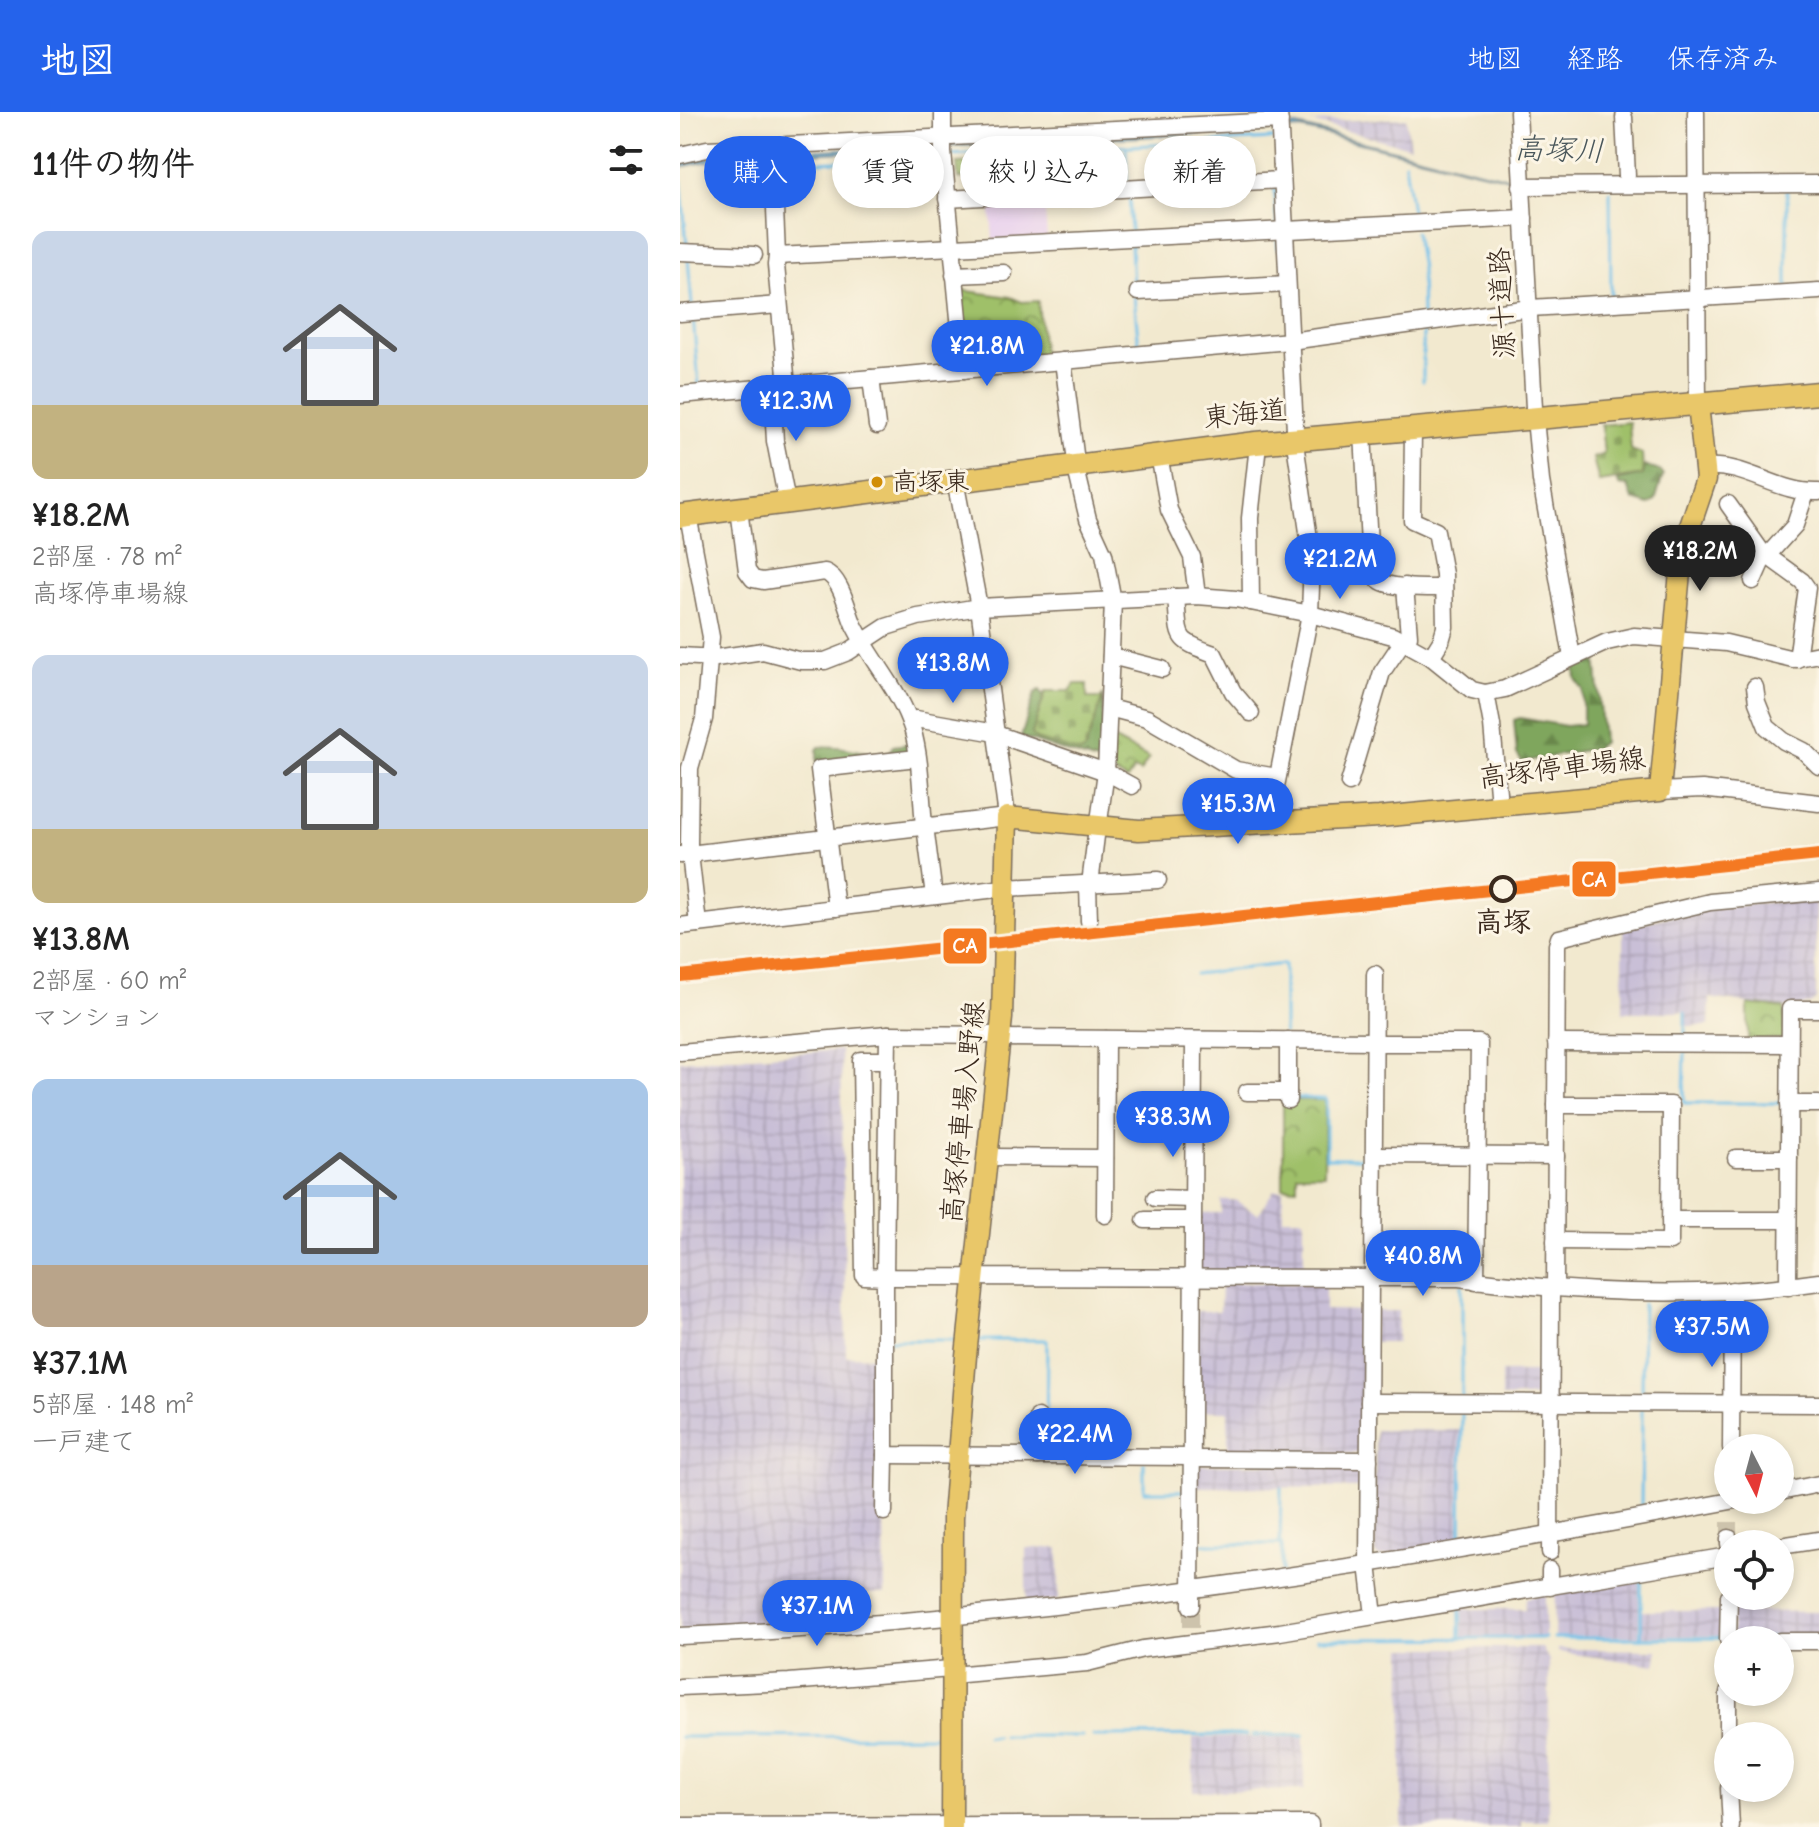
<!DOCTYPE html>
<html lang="ja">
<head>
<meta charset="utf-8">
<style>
  :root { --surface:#fff; --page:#f6f6f6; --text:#222; --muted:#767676; --accent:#2563eb }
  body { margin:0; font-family:"Comic Neue","Klee One",sans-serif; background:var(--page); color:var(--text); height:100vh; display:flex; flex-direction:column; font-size:30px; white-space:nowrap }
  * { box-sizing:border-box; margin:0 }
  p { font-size:26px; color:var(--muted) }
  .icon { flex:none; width:44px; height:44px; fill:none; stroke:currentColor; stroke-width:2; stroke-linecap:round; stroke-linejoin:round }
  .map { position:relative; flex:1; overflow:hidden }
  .side { display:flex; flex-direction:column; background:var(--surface); width:680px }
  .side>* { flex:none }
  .banner { position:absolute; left:24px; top:24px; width:760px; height:72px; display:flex; gap:16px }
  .needle { width:52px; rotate:174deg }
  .controls { position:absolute; left:1034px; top:1322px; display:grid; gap:16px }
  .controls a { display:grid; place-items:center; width:80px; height:80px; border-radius:50%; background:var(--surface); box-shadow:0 4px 12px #0003; font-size:40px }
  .price { position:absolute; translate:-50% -68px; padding:0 18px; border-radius:28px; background:var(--accent); color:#fff; font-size:26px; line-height:52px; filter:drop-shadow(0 2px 4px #0008) }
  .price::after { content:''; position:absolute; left:50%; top:48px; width:24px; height:18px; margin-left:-12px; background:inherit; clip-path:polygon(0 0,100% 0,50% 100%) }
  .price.current { background:#222; color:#fff }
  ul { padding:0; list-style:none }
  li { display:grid; align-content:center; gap:16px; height:424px; padding:0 32px }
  li span { display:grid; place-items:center; height:248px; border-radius:16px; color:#555 }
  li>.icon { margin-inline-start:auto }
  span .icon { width:144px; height:144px; fill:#fffc; stroke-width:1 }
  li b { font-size:34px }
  h2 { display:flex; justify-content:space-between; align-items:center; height:96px; padding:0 32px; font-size:34px }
  .pill { padding:0 28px; border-radius:36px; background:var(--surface); box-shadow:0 4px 12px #0003; font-size:28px; line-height:72px }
  .pill.current { background:var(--accent); color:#fff }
  header { display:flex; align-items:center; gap:48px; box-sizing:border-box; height:112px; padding:0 40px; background:var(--accent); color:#fff }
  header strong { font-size:38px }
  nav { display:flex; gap:44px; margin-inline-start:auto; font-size:28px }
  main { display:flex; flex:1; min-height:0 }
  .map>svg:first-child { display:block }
  .built { fill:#e9d2ee }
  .industrial { fill:url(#industrial-grid) }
  .grass { fill:#9fc069; stroke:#6d7544; stroke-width:2 }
  .forest { fill:url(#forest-firs); stroke:#5d683e; stroke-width:2 }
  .cemetery { fill:url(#cemetery-stones); stroke:#6d7544; stroke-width:2 }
  .park { fill:url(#park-crowns); stroke:#6d7544; stroke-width:2 }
  .water { fill:url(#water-waves); stroke:#547484; stroke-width:2 }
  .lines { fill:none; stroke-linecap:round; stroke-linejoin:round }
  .stream { stroke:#6ebfea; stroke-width:3 }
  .minor-tunnel { stroke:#cdc3ac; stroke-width:16; stroke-dasharray:16 8; stroke-linecap:butt }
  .minor-casing { stroke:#7b6d5c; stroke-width:19 }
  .major-casing { stroke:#7b6d5c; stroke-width:23 }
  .highway-casing { stroke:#7b6d5c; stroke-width:25 }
  .minor { stroke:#fff; stroke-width:16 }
  .major { stroke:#e9c769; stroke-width:20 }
  .highway { stroke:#e9c769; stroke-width:22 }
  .rail-1-casing { stroke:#fcf5e5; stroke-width:18 }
  .rail-1 { stroke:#f47921; stroke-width:12 }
  .bus-dot { fill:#d18d06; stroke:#fcf5e5; stroke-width:3 }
  .stop-dot { fill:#fcf5e5; stroke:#3b2a1e; stroke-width:4 }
  .labels { text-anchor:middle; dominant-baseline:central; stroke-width:6; stroke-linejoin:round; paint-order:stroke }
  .bus-label { font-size:26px; fill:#3b2a1e; stroke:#fcf5e5; text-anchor:start }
  .street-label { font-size:28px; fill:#3b2a1e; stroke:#fcf5e5 }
  .stop-label { font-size:28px; font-weight:bold; fill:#3b2a1e; stroke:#fcf5e5 }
  .water-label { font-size:30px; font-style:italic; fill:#4a575b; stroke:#fcf5e5 }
  .line-badge { stroke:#fcf5e5; stroke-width:3 }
  .badge-label { font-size:22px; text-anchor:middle; font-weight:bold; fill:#fff }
</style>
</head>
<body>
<header>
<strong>地図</strong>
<nav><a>地図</a><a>経路</a><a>保存済み</a></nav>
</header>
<main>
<section class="side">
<h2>11件の物件<svg class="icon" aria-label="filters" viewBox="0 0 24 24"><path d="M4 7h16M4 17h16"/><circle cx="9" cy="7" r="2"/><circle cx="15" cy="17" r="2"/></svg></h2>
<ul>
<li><span style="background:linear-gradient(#c9d6e8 70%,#c2b280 0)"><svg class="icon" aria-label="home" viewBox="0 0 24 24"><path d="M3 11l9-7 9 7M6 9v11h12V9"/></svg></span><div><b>¥18.2M</b><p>2部屋 · 78 m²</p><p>高塚停車場線</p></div></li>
<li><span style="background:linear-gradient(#c9d6e8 70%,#c2b280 0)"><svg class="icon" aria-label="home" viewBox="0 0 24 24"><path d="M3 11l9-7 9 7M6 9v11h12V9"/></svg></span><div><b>¥13.8M</b><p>2部屋 · 60 m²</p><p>マンション</p></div></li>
<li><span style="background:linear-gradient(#a9c7e8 75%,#b9a48a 0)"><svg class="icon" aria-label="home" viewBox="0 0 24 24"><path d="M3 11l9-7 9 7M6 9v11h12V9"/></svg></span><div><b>¥37.1M</b><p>5部屋 · 148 m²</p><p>一戸建て</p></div></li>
</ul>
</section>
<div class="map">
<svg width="1139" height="1715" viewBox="0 0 1139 1715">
  <defs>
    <pattern id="industrial-grid" width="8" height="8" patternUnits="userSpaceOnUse" patternTransform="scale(2)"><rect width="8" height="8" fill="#c9bfd7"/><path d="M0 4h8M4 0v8" fill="none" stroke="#aea4b8"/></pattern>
    <pattern id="forest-firs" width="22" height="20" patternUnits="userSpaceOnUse" patternTransform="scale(2)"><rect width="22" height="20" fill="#7fa65d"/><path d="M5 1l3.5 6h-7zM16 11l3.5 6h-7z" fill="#69874c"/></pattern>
    <pattern id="cemetery-stones" width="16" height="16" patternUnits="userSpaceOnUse" patternTransform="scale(2)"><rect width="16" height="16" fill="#9fc069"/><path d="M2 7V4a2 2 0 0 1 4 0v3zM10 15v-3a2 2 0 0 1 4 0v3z" fill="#839c56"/></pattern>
    <pattern id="park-crowns" width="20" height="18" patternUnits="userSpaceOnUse" patternTransform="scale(2)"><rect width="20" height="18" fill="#9fc069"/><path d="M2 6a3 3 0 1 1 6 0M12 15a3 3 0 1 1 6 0" fill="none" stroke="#839c56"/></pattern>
    <pattern id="water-waves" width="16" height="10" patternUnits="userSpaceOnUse" patternTransform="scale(2)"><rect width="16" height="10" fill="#6ebfea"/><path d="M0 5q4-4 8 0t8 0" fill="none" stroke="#5c9bbd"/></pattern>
  </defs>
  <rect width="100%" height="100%" fill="#fcf5e5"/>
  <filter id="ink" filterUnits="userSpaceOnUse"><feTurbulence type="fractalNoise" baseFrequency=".0125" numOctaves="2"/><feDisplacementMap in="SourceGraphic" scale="16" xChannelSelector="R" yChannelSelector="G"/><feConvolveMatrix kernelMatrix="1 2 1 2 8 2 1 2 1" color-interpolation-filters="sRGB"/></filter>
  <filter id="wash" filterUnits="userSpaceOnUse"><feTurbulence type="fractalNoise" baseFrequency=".006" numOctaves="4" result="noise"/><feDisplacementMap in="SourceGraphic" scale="32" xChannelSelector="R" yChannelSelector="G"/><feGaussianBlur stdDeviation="1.8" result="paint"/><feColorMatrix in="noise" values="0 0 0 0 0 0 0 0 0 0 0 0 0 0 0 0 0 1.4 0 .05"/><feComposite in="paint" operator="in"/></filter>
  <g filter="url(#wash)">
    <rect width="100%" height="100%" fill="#f2e9cf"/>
    <path class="built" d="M 364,84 L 367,126 L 313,128 L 310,88 Z"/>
    <g class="industrial">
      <path d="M 726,6 L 730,35 L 631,10 Z"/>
      <path d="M 530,32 L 532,68 L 504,70 L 502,33 Z"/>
      <path d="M 1136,786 L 1136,887 L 1131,892 L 1104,896 L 1030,886 L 1029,914 L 1005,914 L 1005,900 L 943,900 L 943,816 L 1015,798 Z"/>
      <path d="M 161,938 L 166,1244 L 202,1245 L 205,1482 L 175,1482 L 175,1508 L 0,1518 L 0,949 Z"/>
      <path d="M 594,1078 L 603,1078 L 603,1106 L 624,1106 L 624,1163 L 516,1163 L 516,1101 L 541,1101 L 541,1088 L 555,1088 L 578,1102 Z"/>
      <path d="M 541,1171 L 645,1171 L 645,1198 L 687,1199 L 686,1341 L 548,1344 L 548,1299 L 515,1299 L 516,1199 L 540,1199 Z"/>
      <path d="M 693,1199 L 718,1199 L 717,1230 L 693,1230 Z"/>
      <path d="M 821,1260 L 867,1260 L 867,1284 L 821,1286 Z"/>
      <path d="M 695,1318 L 780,1318 L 779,1431 L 699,1445 L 695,1441 Z"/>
      <path d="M 681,1351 L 686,1376 L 515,1375 L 515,1353 Z"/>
      <path d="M 346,1436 L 379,1436 L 379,1488 L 346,1492 Z"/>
      <path d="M 959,1466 L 959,1524 L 874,1525 L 875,1481 Z"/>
      <path d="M 865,1482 L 865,1525 L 782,1525 L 782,1497 L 845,1497 L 846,1486 Z"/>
      <rect x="962" y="1499" width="83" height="25"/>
      <path d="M 1052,1499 L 1139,1500 L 1139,1524 L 1052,1524 Z"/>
      <path d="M 723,1536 L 862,1536 L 869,1548 L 868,1709 L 841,1709 L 841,1715 L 722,1715 Z"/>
      <path d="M 878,1537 L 977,1538 L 976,1553 L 878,1540 Z"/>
      <path d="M 624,1625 L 624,1678 L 513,1679 L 513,1626 Z"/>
    </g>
    <path class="grass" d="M 317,49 L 317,64 L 278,67 L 277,51 Z"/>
    <g class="forest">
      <path d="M 965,354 L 980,359 L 983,363 L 975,389 L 969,393 L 953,388 L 948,374 L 939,373 L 937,369 L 963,363 Z"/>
      <path d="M 916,542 L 923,630 L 916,636 L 842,650 L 837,642 L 834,608 L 840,606 L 886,614 L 903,612 L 903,577 L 896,567 L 895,553 Z"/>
      <path d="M 360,578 L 364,584 L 352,622 L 403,640 L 423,582 L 423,652 L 341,625 L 355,581 Z"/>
      <path d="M 229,632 L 233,639 L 137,652 L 137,638 L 139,635 C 169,632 183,644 210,641 L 213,634 Z"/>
    </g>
    <g class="cemetery">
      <path d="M 949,310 L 951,338 L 962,342 L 963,363 L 919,370 L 913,346 L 924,342 L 921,313 Z"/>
      <path d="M 395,572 L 407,572 L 407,586 L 422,586 L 405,638 L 401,641 L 356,627 L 352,622 L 366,579 L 390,579 Z"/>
    </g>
    <g class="park">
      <path d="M 280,178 L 330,185 L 342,190 L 358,189 L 363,245 L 292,252 L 288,248 Z"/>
      <path d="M 431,626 L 469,646 L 460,660 L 454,657 L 447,668 L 431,659 Z"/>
      <path d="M 1068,892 L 1104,896 L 1104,927 L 1068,928 Z"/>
      <path d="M 603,988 L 645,988 L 644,1062 L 617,1062 L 617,1076 L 603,1075 Z"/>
      <path d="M 697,1138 L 760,1138 L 760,1161 L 700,1160 Z"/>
    </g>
    <path class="water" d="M 617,14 L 848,71 L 621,17 L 43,46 L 0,55 L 0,51 L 42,43 Z"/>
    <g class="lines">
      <g class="stream">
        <path d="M 446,36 L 448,72"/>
        <path d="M 269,43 L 593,27"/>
        <path d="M 725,51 L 733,107"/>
        <path d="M 98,52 L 257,44"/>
        <path d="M 1,69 L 7,134"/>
        <path d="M 595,75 L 595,87"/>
        <path d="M 1107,78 L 1107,174"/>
        <path d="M 930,79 L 931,183"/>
        <path d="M 449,83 L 451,121"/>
        <path d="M 595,91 L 597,113"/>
        <path d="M 735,120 L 741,156 L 742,205"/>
        <path d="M 597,127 L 598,137"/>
        <path d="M 451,132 L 453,176"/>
        <path d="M 8,146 L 12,193"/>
        <path d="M 454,184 L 459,236"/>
        <path d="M 13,205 L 19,273"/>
        <path d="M 743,218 L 743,269"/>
        <path d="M 515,862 L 604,852 L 604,921"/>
        <path d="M 1005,925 L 1005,901"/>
        <path d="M 1005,936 L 1004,991 L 1102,991"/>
        <path d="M 615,986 L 646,987 L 646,1046 L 687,1046"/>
        <path d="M 211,1228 L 279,1228"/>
        <path d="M 298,1228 L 367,1228 L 366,1339"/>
        <path d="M 782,1284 L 782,1173"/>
        <path d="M 962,1284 L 963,1192"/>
        <path d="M 464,1351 L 464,1379 L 505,1379"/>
        <path d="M 961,1400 L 962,1296"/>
        <path d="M 516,1432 L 602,1432 L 602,1459"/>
        <path d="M 600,1432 L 601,1376"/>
        <path d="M 781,1432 L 782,1296"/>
        <path d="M 780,1526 L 780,1494"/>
        <path d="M 874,1526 L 1043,1526"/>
        <path d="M 961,1526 L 961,1466"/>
        <path d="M 1055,1526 L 1095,1526"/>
        <path d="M 637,1527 L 865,1526"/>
        <path d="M 573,1623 L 624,1623"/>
        <path d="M 306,1624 L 316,1624"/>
        <path d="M 323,1624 L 402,1624"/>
        <path d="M 413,1624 L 567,1623"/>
        <path d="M 0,1625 L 262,1624"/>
      </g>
    </g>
  </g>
  <g filter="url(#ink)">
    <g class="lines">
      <g class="minor-tunnel">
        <path d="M 1049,1426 L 1049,1408"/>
        <path d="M 511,1515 L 511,1494"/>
      </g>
      <g class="minor-casing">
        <g id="minor">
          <path d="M 263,0 L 263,40 L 284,258"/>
          <path d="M 838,0 L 854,296 L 861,369 L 892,545"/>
          <path d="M 1016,0 L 1018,292"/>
          <path d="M 944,5 L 947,64"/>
          <path d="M 0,43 L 27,37 L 600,9"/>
          <path d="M 93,49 L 97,144 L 844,106"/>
          <path d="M 841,74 L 1139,72"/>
          <path d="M 267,87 L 601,68"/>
          <path d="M 0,140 L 74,143"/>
          <path d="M 97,144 L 96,153 L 107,274"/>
          <path d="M 274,163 L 324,161"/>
          <path d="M 458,180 L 607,172"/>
          <path d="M 0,201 L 99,193"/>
          <path d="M 383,249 L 398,365 L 408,407 L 424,442 L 433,489 L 426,660 L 418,716"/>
          <path d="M 191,266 L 197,314"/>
          <path d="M 92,275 L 95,329 L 107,390"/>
          <path d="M 0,283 L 610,229 L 850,196 L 1139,179"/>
          <path d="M 733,317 L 732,408 L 756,419 L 764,462 L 765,515 L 761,529 L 751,545"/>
          <path d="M 683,321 L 689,433 L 698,467 C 707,477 748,476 764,476"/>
          <path d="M 479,343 L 489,398 L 512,445 L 517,484"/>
          <path d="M 1026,355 C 1066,351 1098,382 1139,380"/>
          <path d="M 1048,392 L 1082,440 L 1122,469 L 1127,476 L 1117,547"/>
          <path d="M 59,397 L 67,459 L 73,467 L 83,469 L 145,460 C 162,467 167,498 174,513 C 191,548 220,578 232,616 C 241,647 241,682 244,714"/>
          <path d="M 8,403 L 31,525 L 24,607 L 10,656 L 9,733 L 18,812"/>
          <path d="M 1087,444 L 1115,413 L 1126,380"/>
          <path d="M 1073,469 L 1085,442"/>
          <path d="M 725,474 L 729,524 L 726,531"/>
          <path d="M 496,485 C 500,527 493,527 534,542 L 553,580 L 571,601"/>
          <path d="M 571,490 L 570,406 L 577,342 L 576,331"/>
          <path d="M 0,544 L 36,546 L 83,539 L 121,549 L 145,549 L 168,540 L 206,515 L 238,505 L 299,495 L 517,484 L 556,487 L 630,502 L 713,524 L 751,545 L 792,578 L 805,581 L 825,577 L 927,530 L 954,524 L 1046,531 L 1113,547 L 1139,542"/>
          <path d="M 431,544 L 482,557"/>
          <path d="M 1075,575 L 1077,590 L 1087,615 L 1104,629 L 1124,639 L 1139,654"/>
          <path d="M 806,581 L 812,613 L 819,692"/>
          <path d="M 429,596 L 467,606 L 556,658 L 597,665"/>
          <path d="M 230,610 L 236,607 L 310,620 L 426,660 L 452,674"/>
          <path d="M 669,671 L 702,560 L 723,529"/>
          <path d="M 980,679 L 1022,677 L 1139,691"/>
          <path d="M 589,710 L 630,502 L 632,447 L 616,338 L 599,0"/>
          <path d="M 245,714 L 254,784"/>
          <path d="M 0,743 L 327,705 L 299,495 L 275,368"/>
          <path d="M 408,772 L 409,809"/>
          <path d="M 410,772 L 417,716"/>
          <path d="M 156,796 L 139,657 L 237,646"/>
          <path d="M 0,814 L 325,776 L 478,768"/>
          <path d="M 208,922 L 205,1165 L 779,1166 C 894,1181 1024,1187 1139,1170"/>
          <path d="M 320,926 L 695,929"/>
          <path d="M 695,931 L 799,931 L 796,1169"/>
          <path d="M 876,931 L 1109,932"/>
          <path d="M 0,940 L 208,922 L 320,923"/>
          <path d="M 208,948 L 181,948 L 184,1164 L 205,1165 L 205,1343 L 512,1345"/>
          <path d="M 567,980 L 608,980"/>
          <path d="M 608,988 L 608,928"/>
          <path d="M 1109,992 L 1139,992"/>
          <path d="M 694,1043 L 876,1044"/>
          <path d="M 307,1045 L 425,1046"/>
          <path d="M 1056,1046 L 1109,1046"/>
          <path d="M 475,1086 L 513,1087"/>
          <path d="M 425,1103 L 426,927"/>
          <path d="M 465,1108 L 513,1108"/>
          <path d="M 990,1108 L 1108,1108"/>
          <path d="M 875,1129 L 990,1130 L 991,993 L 876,993"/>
          <path d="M 690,1168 L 688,1452 L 694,1504"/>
          <path d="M 693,1168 L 695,862"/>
          <path d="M 1108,1175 L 1110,897 L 1139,897"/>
          <path d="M 875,1177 L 877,833 L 879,826 L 1030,790 L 1139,780"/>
          <path d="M 689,1290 L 1139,1292"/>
          <path d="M 1051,1336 L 1052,1178"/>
          <path d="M 358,1344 L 358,1305"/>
          <path d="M 512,1347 L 689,1348"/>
          <path d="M 1100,1380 L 1139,1372"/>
          <path d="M 204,1400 L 205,1343"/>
          <path d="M 1049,1426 L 1049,1432"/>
          <path d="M 1100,1434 L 1139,1428"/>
          <path d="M 870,1440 L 871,1177"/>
          <path d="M 870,1458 L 870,1475"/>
          <path d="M 511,1494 L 514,928"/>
          <path d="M 0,1524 C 355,1508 707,1454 1056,1388"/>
          <path d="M 1048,1528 L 1049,1484"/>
          <path d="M 1100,1529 L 1139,1529"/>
          <path d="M 272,1563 L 407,1551 L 463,1537 L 600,1520 L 1048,1444"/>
          <path d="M 0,1575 L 109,1570 L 271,1557"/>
          <path d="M 1048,1624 L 1048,1580"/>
          <path d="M 1048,1631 L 1048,1654"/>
          <path d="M 1049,1676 L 1051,1715"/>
          <path d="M 0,1714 L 630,1712 L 630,1715"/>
        </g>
      </g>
      <g class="major-casing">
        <path id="major" d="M 272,1715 L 273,1405 L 286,1244 L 322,906 L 327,705 L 459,718 L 699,705 L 980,679 L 1002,438 L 1026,367 L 1018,292"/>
      </g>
      <g class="highway-casing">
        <path id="highway" d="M 0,404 L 576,331 L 1139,281"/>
      </g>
      <use href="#minor" class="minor"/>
      <use href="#major" class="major"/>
      <use href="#highway" class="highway"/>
      <g class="rail-1-casing">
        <path id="rail-1" d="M 0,864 L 1139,743"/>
      </g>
      <use href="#rail-1" class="rail-1"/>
    </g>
  </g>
  <circle class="bus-dot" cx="197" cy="370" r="7"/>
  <circle class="stop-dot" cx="823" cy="777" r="12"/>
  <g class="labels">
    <g class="bus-label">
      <text x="212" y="370">高塚東</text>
    </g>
    <g class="street-label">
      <text transform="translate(822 191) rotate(-93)">源十道路</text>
      <text transform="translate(565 302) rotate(-6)">東海道</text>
      <text transform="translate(882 656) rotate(-7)">高塚停車場線</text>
      <text transform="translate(283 1000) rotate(-84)">高塚停車場入野線</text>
    </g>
    <g class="stop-label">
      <text x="823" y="810">高塚</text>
    </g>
    <g class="water-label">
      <text transform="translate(879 38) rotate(2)">高塚川</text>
    </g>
  </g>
  <g class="line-badge">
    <rect x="891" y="748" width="46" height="38" rx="8" fill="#f47921"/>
    <rect x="262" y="815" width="46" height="38" rx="8" fill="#f47921"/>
  </g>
  <g class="badge-label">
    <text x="914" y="775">CA</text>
    <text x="285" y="841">CA</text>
  </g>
</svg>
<div class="controls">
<a><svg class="needle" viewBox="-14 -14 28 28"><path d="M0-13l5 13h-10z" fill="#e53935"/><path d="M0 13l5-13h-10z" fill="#767676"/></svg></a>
<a><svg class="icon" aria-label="locate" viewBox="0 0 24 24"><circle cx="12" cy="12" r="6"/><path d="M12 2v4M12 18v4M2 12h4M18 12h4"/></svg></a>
<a>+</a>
<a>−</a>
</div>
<b class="price" style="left:307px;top:276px">¥21.8M</b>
<b class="price" style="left:116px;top:331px">¥12.3M</b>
<b class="price current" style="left:1020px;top:481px">¥18.2M</b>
<b class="price" style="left:660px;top:489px">¥21.2M</b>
<b class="price" style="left:273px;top:593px">¥13.8M</b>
<b class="price" style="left:558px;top:734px">¥15.3M</b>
<b class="price" style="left:493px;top:1047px">¥38.3M</b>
<b class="price" style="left:743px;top:1186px">¥40.8M</b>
<b class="price" style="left:1032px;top:1257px">¥37.5M</b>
<b class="price" style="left:395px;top:1364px">¥22.4M</b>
<b class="price" style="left:137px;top:1536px">¥37.1M</b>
<div class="banner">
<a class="pill current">購入</a>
<a class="pill">賃貸</a>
<a class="pill">絞り込み</a>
<a class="pill">新着</a>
</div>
</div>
</main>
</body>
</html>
